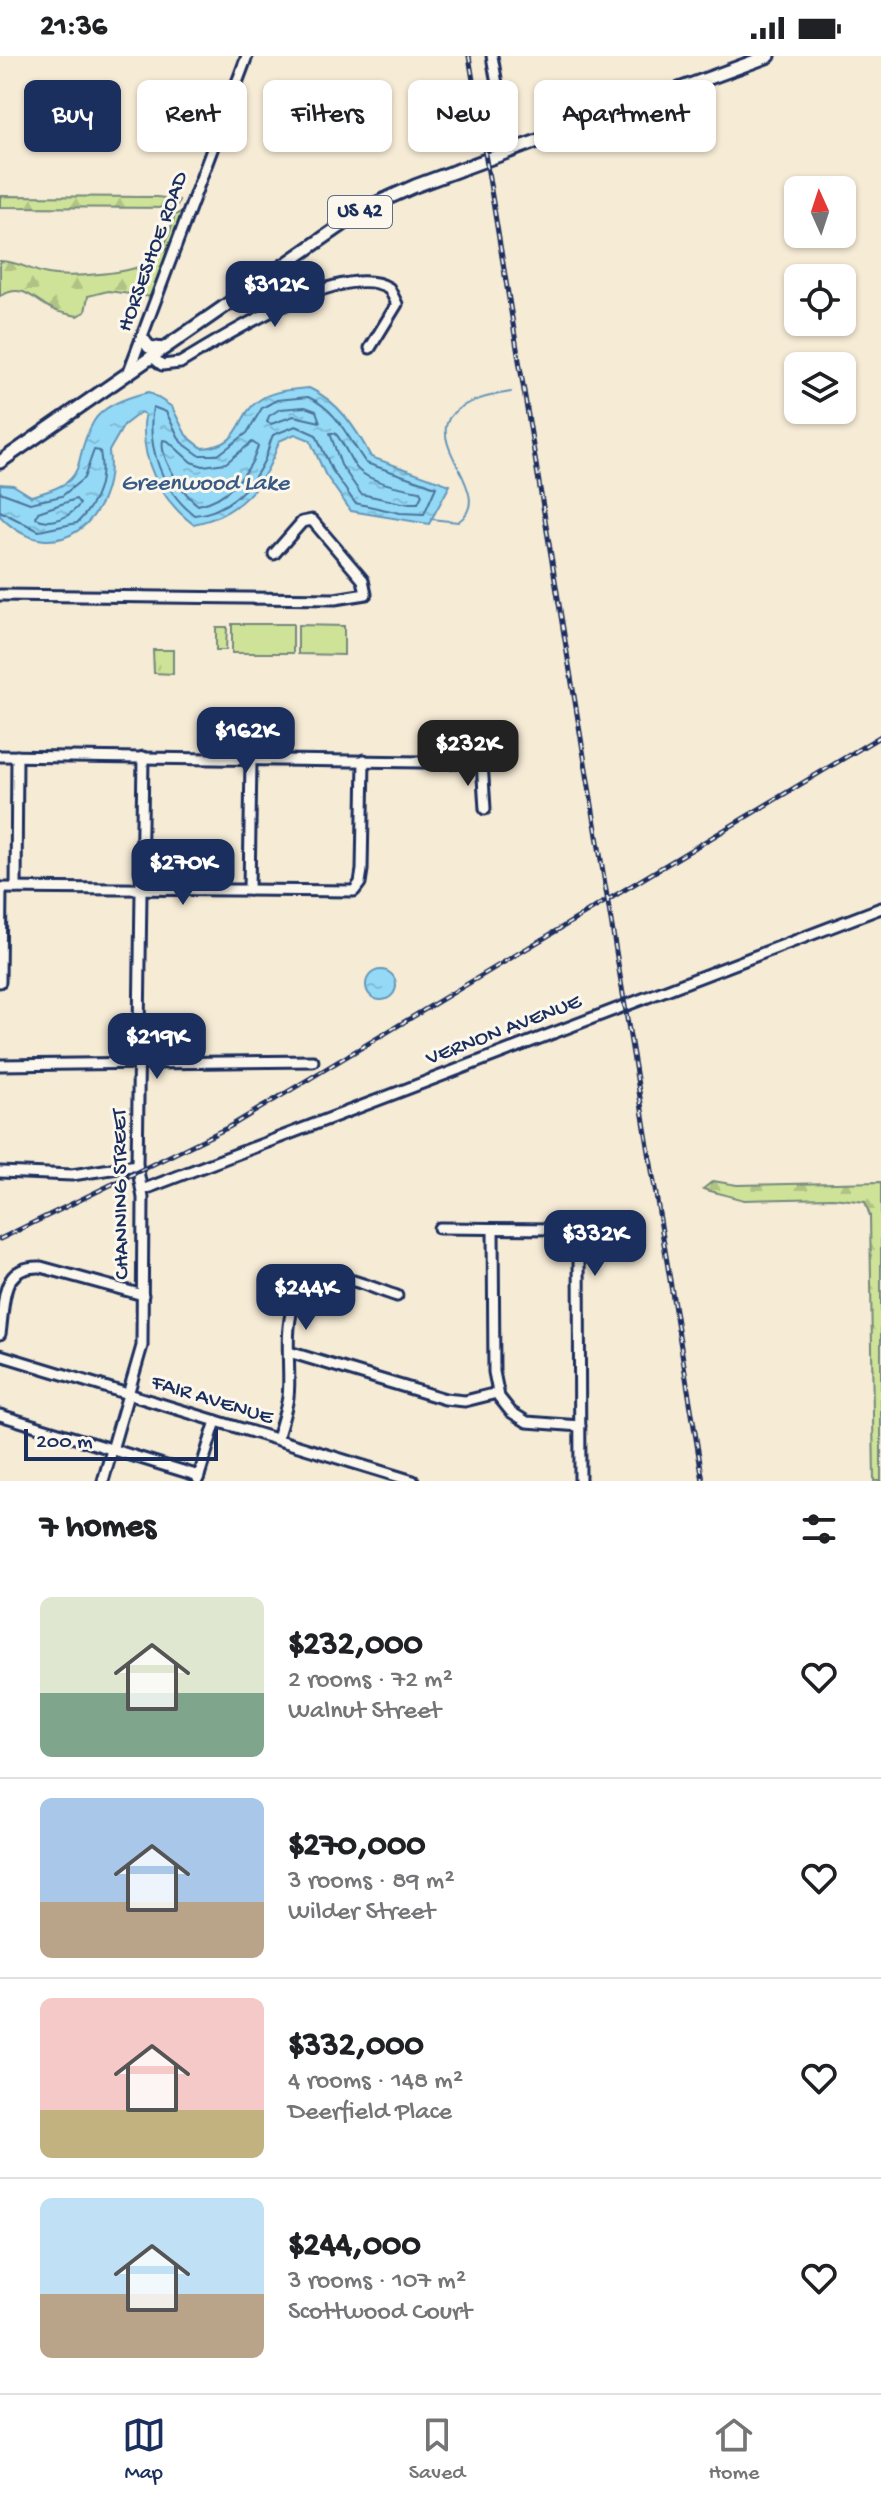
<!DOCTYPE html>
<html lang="en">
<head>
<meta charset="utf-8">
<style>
  :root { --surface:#fff; --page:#f6f6f6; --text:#202124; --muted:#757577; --line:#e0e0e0; --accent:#1b2f5e }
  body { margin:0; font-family:"Gochi Hand",sans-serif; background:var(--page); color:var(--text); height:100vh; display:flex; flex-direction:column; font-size:30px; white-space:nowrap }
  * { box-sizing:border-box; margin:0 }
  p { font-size:26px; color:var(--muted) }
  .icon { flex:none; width:44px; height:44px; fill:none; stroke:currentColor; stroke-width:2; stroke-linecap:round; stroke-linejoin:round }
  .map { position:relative; height:1425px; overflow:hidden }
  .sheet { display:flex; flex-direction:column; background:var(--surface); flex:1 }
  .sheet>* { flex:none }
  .hud { position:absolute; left:24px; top:24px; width:834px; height:72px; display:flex; gap:16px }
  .needle { width:52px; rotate:357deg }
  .fabs { position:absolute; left:784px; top:120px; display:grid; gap:16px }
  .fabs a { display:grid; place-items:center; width:72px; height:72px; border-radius:12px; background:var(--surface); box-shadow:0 2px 6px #0004; font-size:40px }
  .scale { position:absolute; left:24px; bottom:20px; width:194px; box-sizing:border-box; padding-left:8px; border:4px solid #1b2f5e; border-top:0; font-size:22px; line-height:28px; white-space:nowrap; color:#1b2f5e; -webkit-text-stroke:6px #fbf7ec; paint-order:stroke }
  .price { position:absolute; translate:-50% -68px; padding:0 18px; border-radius:16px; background:var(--accent); color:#fff; font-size:26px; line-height:52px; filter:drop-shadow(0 2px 4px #0008) }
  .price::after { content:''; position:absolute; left:50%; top:48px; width:24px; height:18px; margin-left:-12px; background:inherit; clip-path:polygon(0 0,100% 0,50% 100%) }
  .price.selected { background:#222; color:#fff }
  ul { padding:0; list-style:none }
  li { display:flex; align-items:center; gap:24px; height:200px; padding:0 40px }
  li+li { border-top:2px solid var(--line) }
  li span { display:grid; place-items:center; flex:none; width:224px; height:160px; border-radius:12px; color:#555 }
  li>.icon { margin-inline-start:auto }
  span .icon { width:96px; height:96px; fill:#fffc; stroke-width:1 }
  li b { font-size:34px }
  h2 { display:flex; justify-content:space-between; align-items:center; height:96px; padding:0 40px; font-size:34px }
  .chip { padding:0 28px; border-radius:12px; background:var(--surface); box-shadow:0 2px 6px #0004; font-size:28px; line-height:72px }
  .chip.selected { background:var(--accent); color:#fff }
  .status { display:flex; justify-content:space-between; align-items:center; height:56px; padding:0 40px; background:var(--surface); direction:ltr }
  .status svg { height:22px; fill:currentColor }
  .tabs { display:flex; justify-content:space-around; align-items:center; height:112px; border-top:2px solid var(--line); background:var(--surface); font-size:22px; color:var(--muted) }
  .tabs a { display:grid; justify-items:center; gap:4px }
  .tabs .selected { color:var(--accent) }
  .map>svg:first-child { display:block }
  .forest { fill:url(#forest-firs); stroke:#74897b; stroke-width:2 }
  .park { fill:url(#park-tufts); stroke:#74897b; stroke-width:2 }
  .garden { fill:#cee398; stroke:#74897b; stroke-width:2 }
  .water { fill:url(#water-ripples); stroke:#6496b9; stroke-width:2 }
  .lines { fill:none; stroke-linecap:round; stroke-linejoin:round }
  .shore { stroke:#4b739b; stroke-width:2 }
  .stream { stroke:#6496b9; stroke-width:2 }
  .minor-casing { stroke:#1b2f5e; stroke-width:15 }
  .major-casing { stroke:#1b2f5e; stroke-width:17 }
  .minor { stroke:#fbf7ec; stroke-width:9 }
  .major { stroke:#fbf7ec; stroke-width:11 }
  .rail-casing { stroke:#1b2f5e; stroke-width:5 }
  .rail { stroke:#fbf7ec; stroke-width:2; stroke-dasharray:6; stroke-linecap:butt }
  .labels { text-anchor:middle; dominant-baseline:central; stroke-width:6; stroke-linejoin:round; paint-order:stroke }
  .shield { fill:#fbf7ec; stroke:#5e6b89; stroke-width:2 }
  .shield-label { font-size:20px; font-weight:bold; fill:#1b2f5e }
  .street-label { font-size:22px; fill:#1b2f5e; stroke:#fbf7ec }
  .water-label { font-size:24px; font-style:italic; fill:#395a84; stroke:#fbf7ec }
</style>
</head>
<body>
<div class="status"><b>21:36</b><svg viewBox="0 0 49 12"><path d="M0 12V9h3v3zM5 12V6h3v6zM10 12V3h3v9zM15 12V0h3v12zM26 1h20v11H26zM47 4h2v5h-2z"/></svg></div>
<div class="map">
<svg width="881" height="1425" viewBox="0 0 881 1425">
  <defs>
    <pattern id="forest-firs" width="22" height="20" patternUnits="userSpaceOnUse" patternTransform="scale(2)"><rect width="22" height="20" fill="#cee398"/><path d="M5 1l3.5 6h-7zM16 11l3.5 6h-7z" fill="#b0c385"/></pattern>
    <pattern id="park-tufts" width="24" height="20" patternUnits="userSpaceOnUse" patternTransform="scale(2)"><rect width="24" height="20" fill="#cee398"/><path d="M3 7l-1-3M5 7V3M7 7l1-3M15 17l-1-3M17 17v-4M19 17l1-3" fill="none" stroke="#b0c385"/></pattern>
    <pattern id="water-ripples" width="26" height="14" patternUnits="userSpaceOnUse" patternTransform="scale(2)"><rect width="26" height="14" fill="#94daf6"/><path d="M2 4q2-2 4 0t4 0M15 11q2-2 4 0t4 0" fill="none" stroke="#7fbbd5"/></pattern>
  </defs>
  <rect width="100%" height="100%" fill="#f6ebd5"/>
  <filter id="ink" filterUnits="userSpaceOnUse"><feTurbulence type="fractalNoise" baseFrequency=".0125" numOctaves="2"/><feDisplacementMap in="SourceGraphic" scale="16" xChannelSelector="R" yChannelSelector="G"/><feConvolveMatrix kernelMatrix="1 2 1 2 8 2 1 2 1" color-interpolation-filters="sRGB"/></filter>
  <g filter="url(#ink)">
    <g class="forest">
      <path d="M 0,140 L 157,141 L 179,144 L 176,152 L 0,151 Z"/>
      <path d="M 183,155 L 152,241 L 108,235 L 88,240 L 85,256 L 77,260 C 69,258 59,257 52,253 C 33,244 24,226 0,240 L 0,205 C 18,205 31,215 48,218 C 70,222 136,218 153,204 C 166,194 170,174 175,159 Z"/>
      <path d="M 713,1125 L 737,1129 L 881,1126 L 881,1425 L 874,1425 L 870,1160 L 865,1146 L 833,1142 L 744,1144 L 703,1133 Z"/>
    </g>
    <path class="park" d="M 153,594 L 173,594 L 173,618 L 154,617 Z"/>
    <g class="garden">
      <rect x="232" y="568" width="61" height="29"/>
      <path d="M 298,569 L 344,570 L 344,599 L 298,598 Z"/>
      <path d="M 216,571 L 227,571 L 226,594 L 216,594 Z"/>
    </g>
    <g class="water">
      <path d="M 309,332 C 338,345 356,372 371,401 L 450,429 L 429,468 L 351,455 L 325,418 L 310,384 L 295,378 L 279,385 C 266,428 238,460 193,468 C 159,442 139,402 145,359 L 141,356 L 124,369 L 109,395 C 118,463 54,517 0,460 L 0,428 L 13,429 L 31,440 C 96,424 68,408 94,365 C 104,348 132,340 149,336 L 172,351 L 186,379 L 202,392 C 244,390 235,361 258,345 C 273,334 291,334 309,332 Z"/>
      <circle cx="381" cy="929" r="15"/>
    </g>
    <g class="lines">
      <g class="shore">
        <path d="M 308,341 C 338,354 348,383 366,407 L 436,431 L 424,458 L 400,457 L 355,447 L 332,414 L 316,379 L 296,370 L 273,379 C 269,387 268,397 264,405 C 251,432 225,457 194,459 C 162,434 146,390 153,351 L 166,356 L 181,386 L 199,399 L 218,399 L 247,377 L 262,352 L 277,344 Z"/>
        <path d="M 305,351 L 316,355 L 320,366 L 294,360 L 271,368 L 267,366 L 269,360 L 280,353 Z"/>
        <path d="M 330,377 L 335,377 C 344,387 347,398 355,410 C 366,426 402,432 420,435 L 422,439 L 418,447 L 402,447 L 361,438 L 341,409 Z"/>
        <path d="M 163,384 L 168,385 L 191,406 L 203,410 L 226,407 L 252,386 L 258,390 C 251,417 226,444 198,449 C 184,439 159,401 163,384 Z"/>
        <path d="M 0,436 L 30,447 L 62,440 L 84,422 L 94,394 L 100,395 C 105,424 98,446 77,467 L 39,475 L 0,455"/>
        <path d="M 76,443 L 80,448 C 70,461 52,470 36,462 L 38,456 Z"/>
      </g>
      <path class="stream" d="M 431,463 L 458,466 C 509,431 370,357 511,336"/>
      <g class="minor-casing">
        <g id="minor">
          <path d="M 492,0 L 509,95"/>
          <path d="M 151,300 L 162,309 L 180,307 C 223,282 343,203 389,232 L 397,248 L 370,292"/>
          <path d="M 129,315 L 247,0"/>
          <path d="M 0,539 L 335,543 L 366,538 L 363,524 L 312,464 L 302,466 L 274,498"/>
          <path d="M 0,700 L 492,707"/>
          <path d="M 482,706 L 485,753"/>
          <path d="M 0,832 L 354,835 L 360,827 L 362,814 L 364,704"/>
          <path d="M 16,832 L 17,700"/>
          <path d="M 249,834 L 251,703"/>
          <path d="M 0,926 L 1,832"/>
          <path d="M 0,1009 L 313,1005"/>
          <path d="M 0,1116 L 72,1119 L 137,1109"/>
          <path d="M 142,1134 L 881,852"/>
          <path d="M 439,1172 L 559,1173 L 571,1179 L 579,1194 L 580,1425"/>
          <path d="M 493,1173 L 494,1316 L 499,1341 L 511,1356 L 527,1366 L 580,1370"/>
          <path d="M 0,1278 C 5,1245 0,1209 41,1211 L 143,1239"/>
          <path d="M 289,1296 L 445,1343 L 465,1345 L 497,1337"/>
          <path d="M 0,1299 L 413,1425"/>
          <path d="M 0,1359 L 199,1420"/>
          <path d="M 277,1383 C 281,1369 286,1355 288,1341 C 293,1304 272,1224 331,1222 C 352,1221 377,1234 397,1240"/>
          <path d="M 198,1423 L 216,1365"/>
          <path d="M 103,1425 L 142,1290 L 143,1142 L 137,1109 L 143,701"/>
        </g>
      </g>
      <g class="major-casing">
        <g id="major">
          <path d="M 142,282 L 149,291 L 162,293"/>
          <path d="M 0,406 L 368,151 L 415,130 L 769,0"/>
        </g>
      </g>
      <use href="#minor" class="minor"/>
      <use href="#major" class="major"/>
      <g class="rail-casing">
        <g id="rail">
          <path d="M 469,0 L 703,1425"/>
          <path d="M 0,1183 L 229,1071 L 881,680"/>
        </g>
      </g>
      <use href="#rail" class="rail"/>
    </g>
  </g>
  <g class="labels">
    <rect class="shield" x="328" y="140" width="64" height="32" rx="6"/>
    <g class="shield-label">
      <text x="360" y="156">US 42</text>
    </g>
    <g class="street-label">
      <text transform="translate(154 196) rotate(-70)">HORSESHOE ROAD</text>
      <text transform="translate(504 975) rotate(-21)">VERNON AVENUE</text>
      <text transform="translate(122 1138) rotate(-91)">CHANNING STREET</text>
      <text transform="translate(212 1345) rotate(17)">FAIR AVENUE</text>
    </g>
    <g class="water-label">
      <text x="205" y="428">Greenwood Lake</text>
    </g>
  </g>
</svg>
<div class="fabs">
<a><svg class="needle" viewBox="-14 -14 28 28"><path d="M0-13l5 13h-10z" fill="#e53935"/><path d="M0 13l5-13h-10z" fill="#757577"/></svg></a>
<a><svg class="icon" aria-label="locate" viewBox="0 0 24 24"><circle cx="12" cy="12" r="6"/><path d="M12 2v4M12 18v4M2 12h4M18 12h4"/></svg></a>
<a><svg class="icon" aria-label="layers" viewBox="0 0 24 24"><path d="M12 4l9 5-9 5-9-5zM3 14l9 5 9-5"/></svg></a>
</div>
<div class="scale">200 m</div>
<b class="price" style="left:275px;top:273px">$312K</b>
<b class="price" style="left:246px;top:719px">$162K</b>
<b class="price selected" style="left:468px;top:732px">$232K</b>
<b class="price" style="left:183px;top:851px">$270K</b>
<b class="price" style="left:157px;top:1025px">$219K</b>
<b class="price" style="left:595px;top:1222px">$332K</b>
<b class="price" style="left:306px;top:1276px">$244K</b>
<div class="hud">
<a class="chip selected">Buy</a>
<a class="chip">Rent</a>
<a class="chip">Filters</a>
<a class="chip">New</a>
<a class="chip">Apartment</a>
</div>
</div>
<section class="sheet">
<h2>7 homes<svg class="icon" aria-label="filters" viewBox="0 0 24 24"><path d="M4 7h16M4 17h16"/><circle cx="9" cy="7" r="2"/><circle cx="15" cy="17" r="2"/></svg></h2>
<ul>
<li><span style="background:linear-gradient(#dfe7d0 60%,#7fa58c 0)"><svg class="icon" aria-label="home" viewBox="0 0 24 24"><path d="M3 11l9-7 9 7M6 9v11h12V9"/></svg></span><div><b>$232,000</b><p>2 rooms · 72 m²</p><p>Walnut Street</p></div><svg class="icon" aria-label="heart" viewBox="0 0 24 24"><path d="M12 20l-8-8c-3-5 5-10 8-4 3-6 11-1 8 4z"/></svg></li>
<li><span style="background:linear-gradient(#a9c7e8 65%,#b9a48a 0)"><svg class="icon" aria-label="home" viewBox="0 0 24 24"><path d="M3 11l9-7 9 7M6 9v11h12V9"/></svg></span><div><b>$270,000</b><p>3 rooms · 89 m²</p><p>Wilder Street</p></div><svg class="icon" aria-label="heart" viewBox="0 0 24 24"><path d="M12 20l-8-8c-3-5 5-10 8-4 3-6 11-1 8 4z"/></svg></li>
<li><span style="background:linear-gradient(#f6c9c9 70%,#c2b280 0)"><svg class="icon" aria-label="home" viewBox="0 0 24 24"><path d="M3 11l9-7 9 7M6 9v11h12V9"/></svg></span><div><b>$332,000</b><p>4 rooms · 148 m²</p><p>Deerfield Place</p></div><svg class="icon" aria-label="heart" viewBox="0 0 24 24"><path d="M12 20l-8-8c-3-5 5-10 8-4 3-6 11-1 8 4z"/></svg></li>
<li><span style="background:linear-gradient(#bfe0f5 60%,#b9a48a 0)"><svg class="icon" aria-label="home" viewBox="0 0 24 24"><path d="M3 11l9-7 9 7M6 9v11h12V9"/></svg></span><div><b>$244,000</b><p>3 rooms · 107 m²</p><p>Scottwood Court</p></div><svg class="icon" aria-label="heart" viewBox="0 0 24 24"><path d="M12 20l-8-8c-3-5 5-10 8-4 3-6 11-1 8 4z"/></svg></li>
</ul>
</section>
<nav class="tabs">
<a class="selected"><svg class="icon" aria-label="map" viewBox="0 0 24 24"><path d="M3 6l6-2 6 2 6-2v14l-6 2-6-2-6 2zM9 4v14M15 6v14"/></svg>Map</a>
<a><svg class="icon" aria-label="saved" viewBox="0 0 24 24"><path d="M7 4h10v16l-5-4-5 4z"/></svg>Saved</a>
<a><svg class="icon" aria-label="home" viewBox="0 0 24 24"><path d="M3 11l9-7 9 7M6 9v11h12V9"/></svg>Home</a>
</nav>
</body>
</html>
